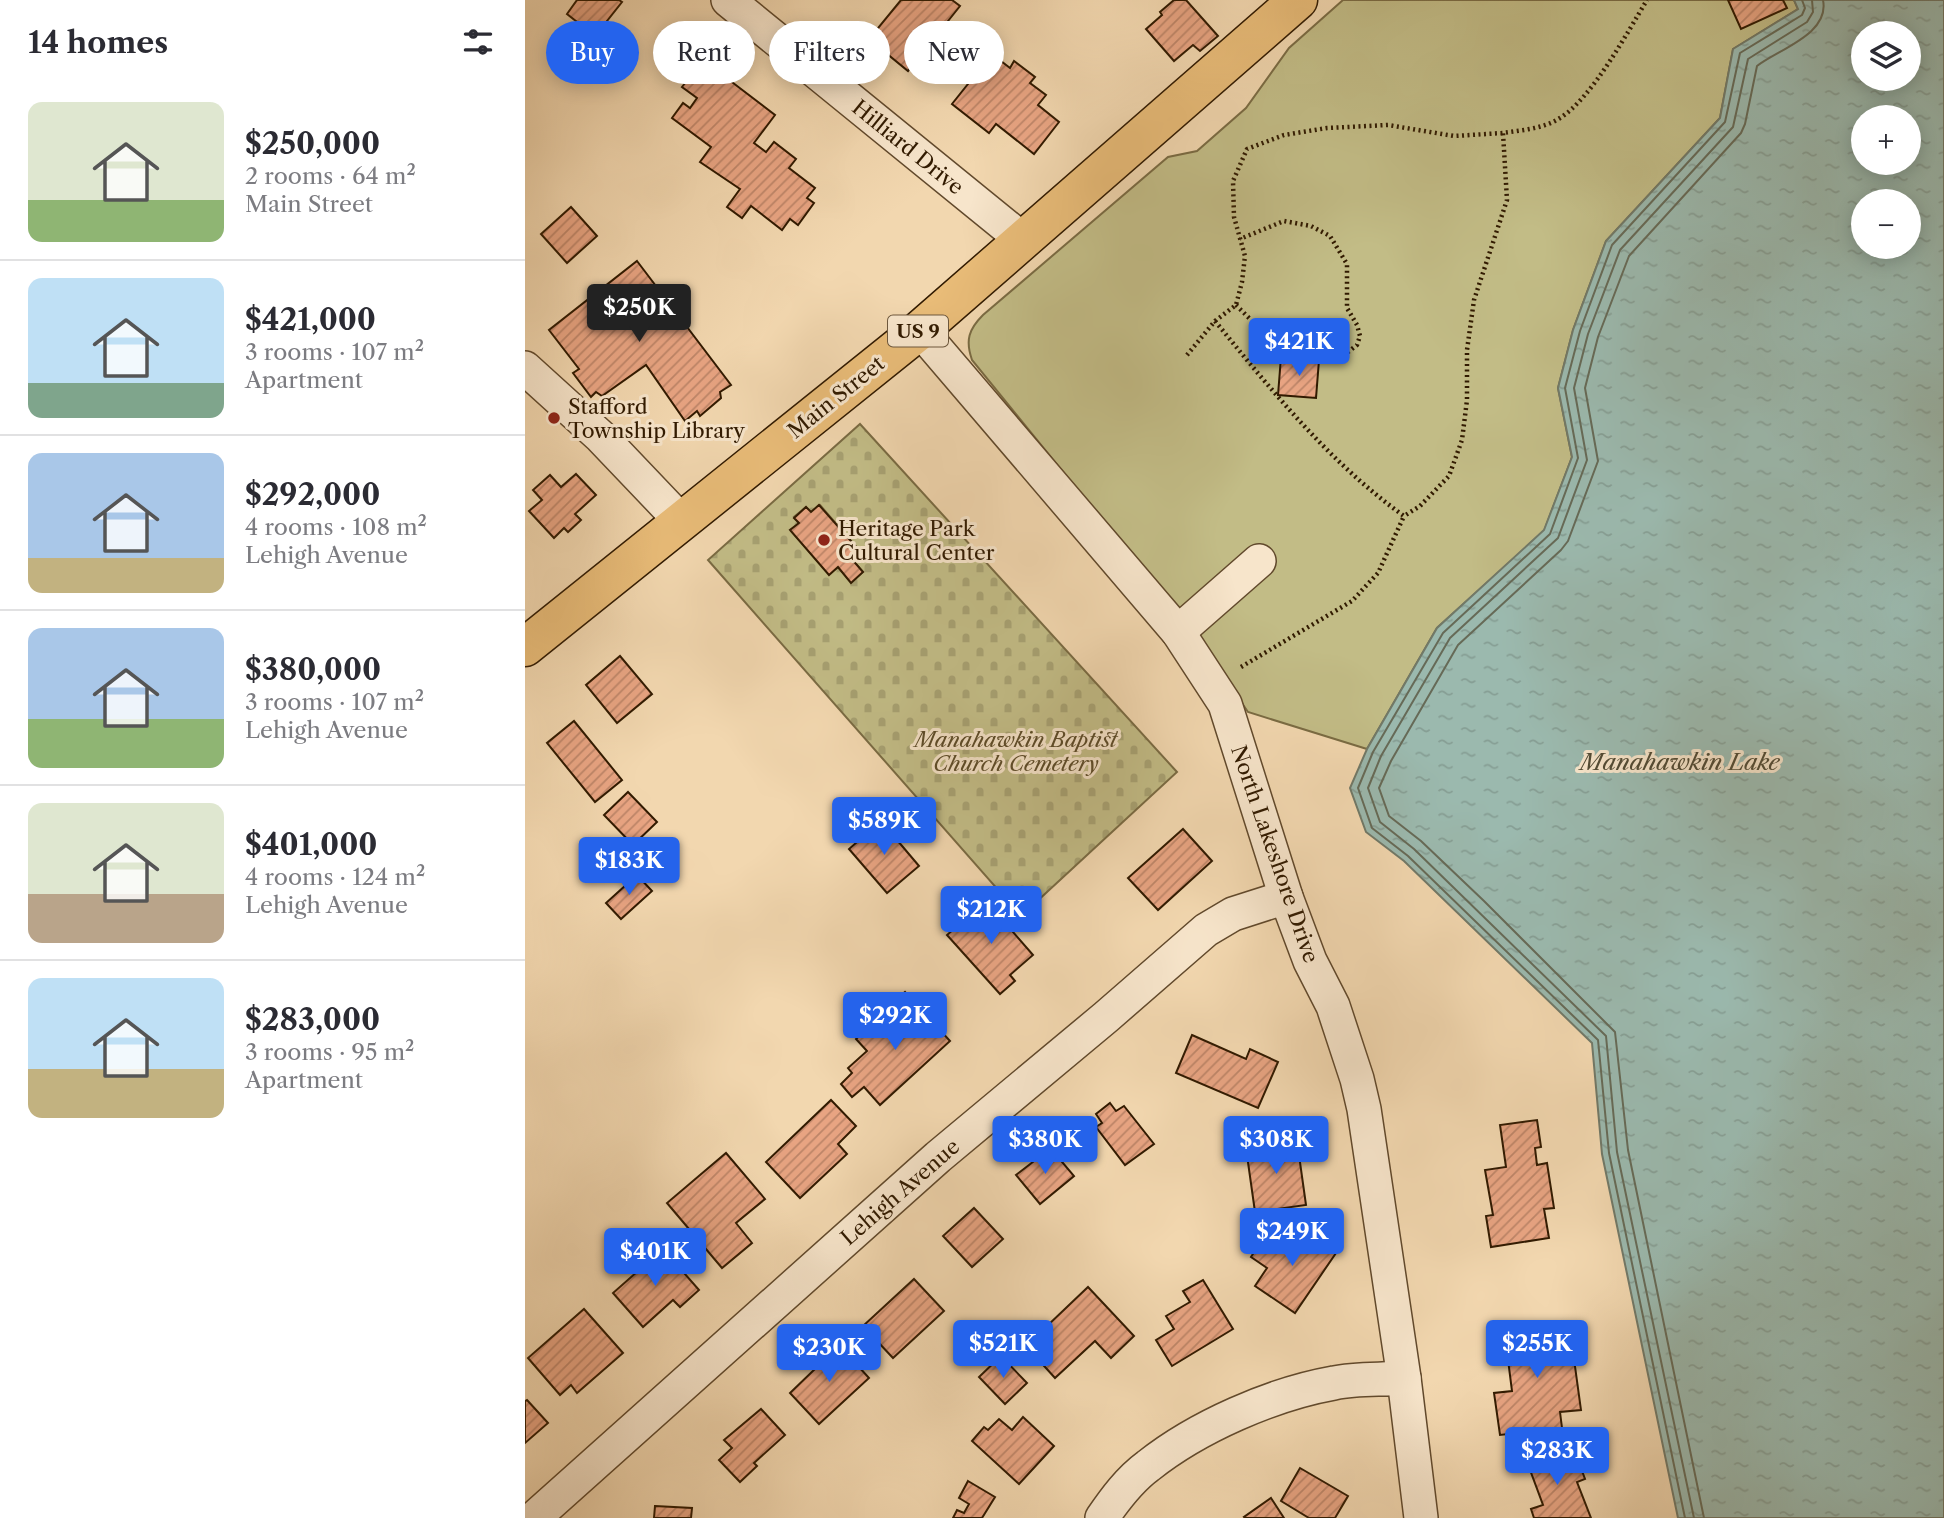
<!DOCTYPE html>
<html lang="en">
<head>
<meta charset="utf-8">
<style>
  :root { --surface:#fff; --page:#f2f2f3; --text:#2b2b33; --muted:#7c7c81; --line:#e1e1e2; --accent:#2563eb }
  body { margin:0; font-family:"Libre Caslon Text",serif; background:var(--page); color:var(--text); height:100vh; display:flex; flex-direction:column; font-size:26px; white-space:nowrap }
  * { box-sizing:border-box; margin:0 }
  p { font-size:23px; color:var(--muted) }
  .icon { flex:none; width:38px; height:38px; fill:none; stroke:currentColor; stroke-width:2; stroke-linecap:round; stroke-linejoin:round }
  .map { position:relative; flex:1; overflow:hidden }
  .drawer { display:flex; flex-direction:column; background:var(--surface); width:525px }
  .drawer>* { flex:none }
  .banner { position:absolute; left:21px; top:21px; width:665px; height:63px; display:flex; gap:14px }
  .fabs { position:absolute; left:1326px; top:21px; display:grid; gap:14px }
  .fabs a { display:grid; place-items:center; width:70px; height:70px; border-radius:50%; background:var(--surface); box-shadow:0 4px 18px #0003; font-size:35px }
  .price { position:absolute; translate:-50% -60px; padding:0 16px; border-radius:7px; background:var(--accent); color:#fff; font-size:23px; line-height:46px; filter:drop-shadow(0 2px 4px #0008) }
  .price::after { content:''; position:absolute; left:50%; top:42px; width:21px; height:16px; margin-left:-10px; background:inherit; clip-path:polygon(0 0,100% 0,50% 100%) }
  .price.selected { background:#222; color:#fff }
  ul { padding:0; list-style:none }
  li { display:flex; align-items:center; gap:21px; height:175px; padding:0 28px }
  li+li { border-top:2px solid var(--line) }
  li span { display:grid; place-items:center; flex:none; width:196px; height:140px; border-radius:14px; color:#555 }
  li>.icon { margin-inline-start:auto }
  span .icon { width:84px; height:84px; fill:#fffc; stroke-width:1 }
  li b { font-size:30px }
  h2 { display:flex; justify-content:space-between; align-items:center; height:84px; padding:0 28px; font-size:30px }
  .tag { padding:0 24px; border-radius:32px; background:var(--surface); box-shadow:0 4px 18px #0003; font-size:24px; line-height:63px }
  .tag.selected { background:var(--accent); color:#fff }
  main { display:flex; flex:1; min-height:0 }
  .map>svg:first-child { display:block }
  .cemetery { fill:url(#cemetery-stones); stroke:#7a6b43; stroke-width:2; fill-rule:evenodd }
  .green { fill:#c2bc86; stroke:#7a6b43; stroke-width:2 }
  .water { fill:url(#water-ripples); stroke:#717968; stroke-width:2; fill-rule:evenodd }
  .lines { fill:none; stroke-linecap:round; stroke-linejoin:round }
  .shore { stroke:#666a57; stroke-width:2 }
  .building { fill:url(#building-hatch); stroke:#311a00; stroke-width:2 }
  .minor-casing { stroke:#61492c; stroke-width:36 }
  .highway-casing { stroke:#311a00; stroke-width:41 }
  .path { stroke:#311a00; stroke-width:4.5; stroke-dasharray:2 3.5; stroke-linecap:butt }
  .minor { stroke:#f7e5cb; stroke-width:33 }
  .highway { stroke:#e9bc78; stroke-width:38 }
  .poi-dot { fill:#8f2418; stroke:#f7e5cb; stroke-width:2.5 }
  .labels { text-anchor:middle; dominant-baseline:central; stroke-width:6; stroke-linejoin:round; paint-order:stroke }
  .shield { fill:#f7e5cb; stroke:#6c573d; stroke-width:2 }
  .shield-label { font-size:19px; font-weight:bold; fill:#311a00 }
  .street-label { font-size:21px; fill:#311a00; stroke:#f7e5cb }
  .poi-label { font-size:21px; fill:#311a00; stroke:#f7e5cb; text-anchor:start }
  .park-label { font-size:21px; font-style:italic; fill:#5c4b28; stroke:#f7e5cb }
  .water-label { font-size:23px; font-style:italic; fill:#514a34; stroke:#f7e5cb }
</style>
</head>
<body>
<main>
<section class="drawer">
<h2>14 homes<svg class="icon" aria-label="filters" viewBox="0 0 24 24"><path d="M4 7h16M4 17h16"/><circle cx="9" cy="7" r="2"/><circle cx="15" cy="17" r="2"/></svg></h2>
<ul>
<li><span style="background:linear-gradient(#dfe7d0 70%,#8fb573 0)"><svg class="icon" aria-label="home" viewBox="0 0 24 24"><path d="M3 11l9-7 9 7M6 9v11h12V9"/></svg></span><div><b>$250,000</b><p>2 rooms · 64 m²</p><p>Main Street</p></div></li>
<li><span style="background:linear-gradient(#bfe0f5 75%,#7fa58c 0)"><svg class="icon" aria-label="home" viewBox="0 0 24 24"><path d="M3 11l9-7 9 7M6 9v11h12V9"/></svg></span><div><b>$421,000</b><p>3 rooms · 107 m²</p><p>Apartment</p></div></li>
<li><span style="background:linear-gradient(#a9c7e8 75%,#c2b280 0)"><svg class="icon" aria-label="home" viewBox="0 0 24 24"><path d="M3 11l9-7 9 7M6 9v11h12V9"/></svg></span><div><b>$292,000</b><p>4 rooms · 108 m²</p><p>Lehigh Avenue</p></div></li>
<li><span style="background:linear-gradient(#a9c7e8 65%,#8fb573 0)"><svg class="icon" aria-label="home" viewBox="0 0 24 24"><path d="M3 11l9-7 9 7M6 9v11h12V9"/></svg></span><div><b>$380,000</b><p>3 rooms · 107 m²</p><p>Lehigh Avenue</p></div></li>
<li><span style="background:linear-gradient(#dfe7d0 65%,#b9a48a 0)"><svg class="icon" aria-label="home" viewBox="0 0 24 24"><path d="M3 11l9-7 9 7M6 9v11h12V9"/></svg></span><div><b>$401,000</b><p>4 rooms · 124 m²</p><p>Lehigh Avenue</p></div></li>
<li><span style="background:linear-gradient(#bfe0f5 65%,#c2b280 0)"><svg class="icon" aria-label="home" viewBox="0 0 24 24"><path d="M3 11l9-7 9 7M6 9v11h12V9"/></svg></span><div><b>$283,000</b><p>3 rooms · 95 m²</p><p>Apartment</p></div></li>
</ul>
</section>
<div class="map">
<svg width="1419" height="1518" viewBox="0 0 1419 1518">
  <defs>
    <pattern id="cemetery-stones" width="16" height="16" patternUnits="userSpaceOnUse" patternTransform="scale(1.75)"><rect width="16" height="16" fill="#c2bc86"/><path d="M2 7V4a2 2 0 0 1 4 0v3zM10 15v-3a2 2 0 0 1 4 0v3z" fill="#a7a172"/></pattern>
    <pattern id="water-ripples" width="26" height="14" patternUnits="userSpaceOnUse" patternTransform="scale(1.75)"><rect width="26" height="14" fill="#9bb9ae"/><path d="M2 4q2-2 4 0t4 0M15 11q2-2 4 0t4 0" fill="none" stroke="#869e94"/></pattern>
    <pattern id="building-hatch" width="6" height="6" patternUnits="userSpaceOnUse" patternTransform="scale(1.75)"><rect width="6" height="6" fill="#e8a482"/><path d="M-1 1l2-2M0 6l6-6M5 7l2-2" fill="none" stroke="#bd8568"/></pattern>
  </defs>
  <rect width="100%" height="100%" fill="#f2d7af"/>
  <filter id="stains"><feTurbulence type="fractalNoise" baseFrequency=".00286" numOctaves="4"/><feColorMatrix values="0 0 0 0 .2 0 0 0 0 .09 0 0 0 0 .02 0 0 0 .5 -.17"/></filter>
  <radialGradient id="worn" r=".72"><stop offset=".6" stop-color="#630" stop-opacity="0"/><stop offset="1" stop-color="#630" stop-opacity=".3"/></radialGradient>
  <path class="cemetery" d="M 335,424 L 652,772 L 496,916 L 183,560 ZM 295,505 L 333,549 L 325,557 L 338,572 L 326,582 L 313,567 L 304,574 L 266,531 L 274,523 L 269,517 L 281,507 L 286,512 Z"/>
  <path class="green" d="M 818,0 L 1269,0 L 1273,9 L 1208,49 L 1195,118 L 1081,241 L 1048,330 L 1033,388 L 1047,457 L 1019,531 L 912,628 L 842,749 L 723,712 L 673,638 L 447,360 C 440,340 444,329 458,315 L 643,157 L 672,151 L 721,108 L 764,48 Z"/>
  <path class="water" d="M 1269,0 L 1419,0 L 1419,1518 L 1153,1518 L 1077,1154 L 1067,1043 L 879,861 L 841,832 L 825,788 L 842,749 L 912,628 L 1019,530 L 1047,457 L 1033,388 L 1048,330 L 1081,241 L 1195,118 L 1208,49 L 1273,9 ZM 1339,33 L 1384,33 L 1384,79 L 1339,79 ZM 1339,117 L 1384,117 L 1384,163 L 1339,163 ZM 1339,201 L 1384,201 L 1384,247 L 1339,247 Z"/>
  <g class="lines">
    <g class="shore">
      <path d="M 1160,1518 L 1084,1153 L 1073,1040 L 883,856 L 847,828 L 833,788 L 848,752 L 918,633 L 1025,534 L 1053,458 L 1040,388 L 1055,331 L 1087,245 L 1200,122 L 1215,53 L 1277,15 L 1280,8 L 1277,0"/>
      <path d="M 1169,1518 L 1092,1152 L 1081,1036 L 889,849 L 855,822 L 843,788 L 856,756 L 925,638 L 1033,538 L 1062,460 L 1049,388 L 1063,334 L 1095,250 L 1208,127 L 1223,59 L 1282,22 L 1288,12 L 1287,0"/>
      <path d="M 1179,1518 L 1103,1150 L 1090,1032 L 959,901 L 896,841 L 864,816 L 854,788 L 866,761 L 933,645 L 1036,550 L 1043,541 L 1073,461 L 1060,388 L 1073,337 L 1104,256 L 1216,133 L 1220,124 L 1232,66 C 1254,49 1305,34 1298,0"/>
    </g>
  </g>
  <g class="building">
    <path d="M 52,0 L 94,0 L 97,2 L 70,36 L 42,14 Z"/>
    <path d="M 376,0 L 427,0 L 435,6 L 383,71 L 344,39 Z"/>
    <path d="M 649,0 L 661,0 L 693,36 L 675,51 L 668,45 L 649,61 L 621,29 L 637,15 L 635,12 Z"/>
    <path d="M 1203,0 L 1258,0 L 1262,8 L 1216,29 Z"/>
    <path d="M 467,54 L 485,68 L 489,61 L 510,77 L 505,83 L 521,95 L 513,105 L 534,122 L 509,154 L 471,124 L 464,133 L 427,104 Z"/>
    <path d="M 169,72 L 182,82 L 184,79 L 187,81 L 191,75 L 196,79 L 199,76 L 250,115 L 229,143 L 241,152 L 249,142 L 271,159 L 264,168 L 290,188 L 282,198 L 289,203 L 273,225 L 265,219 L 257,230 L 226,206 L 217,218 L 202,207 L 215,189 L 175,162 L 186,147 L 147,118 L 158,103 L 165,108 L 172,98 L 157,87 Z"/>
    <path d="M 46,207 L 72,236 L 42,263 L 16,234 Z"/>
    <path d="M 112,261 L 206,385 L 195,392 L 196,398 L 175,416 L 172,411 L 160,421 L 121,365 L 77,396 L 71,392 L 66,397 L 48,373 L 54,369 L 24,330 Z"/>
    <path d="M 756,357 L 794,360 L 791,398 L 753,395 Z"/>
    <path d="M 51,474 L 71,495 L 50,514 L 56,520 L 43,532 L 39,528 L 29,538 L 4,511 L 17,500 L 8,490 L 25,475 L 36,487 Z"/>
    <path d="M 294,505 L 333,549 L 325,557 L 338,572 L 326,583 L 313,567 L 304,575 L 265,530 L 274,523 L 269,518 L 281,507 L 286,512 Z"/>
    <path d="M 95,656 L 127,694 L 92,723 L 61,685 Z"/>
    <path d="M 49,721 L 97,780 L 70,802 L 22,743 Z"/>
    <path d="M 103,792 L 132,822 L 108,845 L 79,815 Z"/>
    <path d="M 356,821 L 394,866 L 362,893 L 324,849 Z"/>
    <path d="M 658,829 L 687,861 L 633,910 L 603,878 Z"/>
    <path d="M 112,875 L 127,891 L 96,919 L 81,903 Z"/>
    <path d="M 461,901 L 508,955 L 485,975 L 490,981 L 475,994 L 422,935 Z"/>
    <path d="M 380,992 L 425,1041 L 355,1105 L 339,1087 L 327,1097 L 316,1084 L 327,1073 L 323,1068 L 342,1051 L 331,1039 L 348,1023 L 359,1036 L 379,1018 L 367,1004 Z"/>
    <path d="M 667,1035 L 721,1059 L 725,1049 L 753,1062 L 733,1108 L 651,1073 Z"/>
    <path d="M 306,1100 L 331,1126 L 313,1144 L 322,1154 L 275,1198 L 241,1162 Z"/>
    <path d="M 585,1103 L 591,1111 L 599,1106 L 629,1144 L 600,1165 L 571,1127 L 577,1123 L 571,1114 Z"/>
    <path d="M 1012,1120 L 1016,1147 L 1010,1148 L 1012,1165 L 1022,1163 L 1029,1208 L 1019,1209 L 1024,1238 L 966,1247 L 961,1216 L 968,1215 L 960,1170 L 981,1167 L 975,1125 Z"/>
    <path d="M 772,1141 L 781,1205 L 730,1212 L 721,1148 Z"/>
    <path d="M 527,1150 L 549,1176 L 515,1204 L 491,1175 L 513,1158 L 515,1160 Z"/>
    <path d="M 201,1153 L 240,1199 L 211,1223 L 227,1243 L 197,1268 L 142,1203 Z"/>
    <path d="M 449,1208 L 478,1239 L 447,1267 L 418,1236 Z"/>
    <path d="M 770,1225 L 811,1253 L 770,1313 L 730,1286 L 742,1268 L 726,1257 L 737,1240 L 753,1251 Z"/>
    <path d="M 138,1249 L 174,1290 L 155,1307 L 148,1300 L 118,1327 L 88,1293 Z"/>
    <path d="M 389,1279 L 419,1311 L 368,1358 L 338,1326 Z"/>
    <path d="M 678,1280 L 708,1329 L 647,1366 L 631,1340 L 649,1329 L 641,1316 L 665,1302 L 658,1291 Z"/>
    <path d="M 563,1287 L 609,1336 L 586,1358 L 570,1341 L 530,1378 L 501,1346 Z"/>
    <path d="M 59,1309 L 98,1353 L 52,1393 L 46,1385 L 35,1395 L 3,1358 Z"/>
    <path d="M 1036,1321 L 1041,1360 L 1049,1359 L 1056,1410 L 1035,1412 L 1037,1428 L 975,1435 L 969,1393 L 987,1391 L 979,1328 Z"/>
    <path d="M 312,1343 L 344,1378 L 294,1424 L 265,1393 L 292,1367 L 289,1364 Z"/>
    <path d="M 476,1356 L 502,1383 L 480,1404 L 454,1377 Z"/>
    <path d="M 2,1400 L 23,1423 L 0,1443 L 0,1401 Z"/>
    <path d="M 236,1409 L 260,1435 L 229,1463 L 232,1466 L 215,1482 L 194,1460 L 207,1448 L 199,1440 Z"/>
    <path d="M 498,1417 L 529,1446 L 494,1484 L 447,1441 L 459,1427 L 463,1430 L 474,1419 L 487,1430 Z"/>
    <path d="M 1033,1447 L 1041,1468 L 1054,1463 L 1060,1479 L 1052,1482 L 1066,1518 L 1009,1518 L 1006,1509 L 1018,1505 L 1001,1459 Z"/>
    <path d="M 775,1468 L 823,1496 L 810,1518 L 784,1518 L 756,1501 Z"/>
    <path d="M 443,1481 L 470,1497 L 457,1518 L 428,1518 L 432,1510 L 439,1513 L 444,1504 L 434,1498 Z"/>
    <path d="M 746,1498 L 759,1518 L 720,1518 L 719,1517 Z"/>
    <path d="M 130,1506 L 167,1508 L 166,1518 L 129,1518 Z"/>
  </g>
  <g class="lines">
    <g class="minor-casing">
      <g id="minor">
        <path d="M 203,0 L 498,240"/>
        <path d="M 395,330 L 653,632 L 700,704 L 761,897 L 785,961 L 808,1006 L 832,1079 L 839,1109 L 879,1378 L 896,1518"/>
        <path d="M 0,368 L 76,437 L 156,521"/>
        <path d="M 653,632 L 734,561"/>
        <path d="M 9,1518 L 413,1157 L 581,1017 L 681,930 L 708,914 L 761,897"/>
        <path d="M 577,1518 C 590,1499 604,1480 623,1466 C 672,1427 747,1394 809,1383 C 831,1378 856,1380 879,1378"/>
      </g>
    </g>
    <g class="highway-casing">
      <path id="highway" d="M 0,647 L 395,330 L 773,0"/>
    </g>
    <g class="path">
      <path d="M 711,305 L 757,351 L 818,356 L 832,345 L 835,336 L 832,325 L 822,308 L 822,264 L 805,236 L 786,226 L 759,221 L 715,239"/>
      <path d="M 690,321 C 748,392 805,463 879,516 L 895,506 L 924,476 L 937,440 L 942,400 L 942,350 L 949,300 L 982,200 L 978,133 C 997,130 1018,129 1035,118 C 1067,98 1102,33 1122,0"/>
      <path d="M 662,355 L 690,321 L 711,305 L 717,282 L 720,256 L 709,217 L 708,181 L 722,149 L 759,135 L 802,128 L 863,125 L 929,136 L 978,133"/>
      <path d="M 716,667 L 827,601 L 853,573 L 879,516"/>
    </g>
    <use href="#minor" class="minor"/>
    <use href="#highway" class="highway"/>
  </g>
  <g class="poi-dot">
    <circle cx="29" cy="418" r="7"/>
    <circle cx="299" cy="540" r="7"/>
  </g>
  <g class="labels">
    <rect class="shield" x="363" y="315.5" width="60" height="31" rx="5"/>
    <g class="shield-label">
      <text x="393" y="331">US 9</text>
    </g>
    <g class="street-label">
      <text transform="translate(383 147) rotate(39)">Hilliard Drive</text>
      <text transform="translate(311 397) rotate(-39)">Main Street</text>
      <text transform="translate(750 854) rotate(71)">North Lakeshore Drive</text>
      <text transform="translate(375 1192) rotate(-41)">Lehigh Avenue</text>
    </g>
    <g class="poi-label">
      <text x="43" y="406">Stafford<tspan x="43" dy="24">Township Library</tspan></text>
      <text x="313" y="528">Heritage Park<tspan x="313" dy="24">Cultural Center</tspan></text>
    </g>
    <g class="park-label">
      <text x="491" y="739">Manahawkin Baptist<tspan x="491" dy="24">Church Cemetery</tspan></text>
    </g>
    <g class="water-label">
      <text x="1155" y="762">Manahawkin Lake</text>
    </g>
  </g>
  <rect width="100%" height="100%" filter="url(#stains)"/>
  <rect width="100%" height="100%" fill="url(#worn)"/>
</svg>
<div class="fabs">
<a><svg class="icon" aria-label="layers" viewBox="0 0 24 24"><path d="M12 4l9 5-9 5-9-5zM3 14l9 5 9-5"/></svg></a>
<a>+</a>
<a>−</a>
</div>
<b class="price selected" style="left:114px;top:344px">$250K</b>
<b class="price" style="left:774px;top:378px">$421K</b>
<b class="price" style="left:359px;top:857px">$589K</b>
<b class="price" style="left:104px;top:897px">$183K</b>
<b class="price" style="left:466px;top:946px">$212K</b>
<b class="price" style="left:370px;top:1052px">$292K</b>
<b class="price" style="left:520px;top:1176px">$380K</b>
<b class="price" style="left:751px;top:1176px">$308K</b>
<b class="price" style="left:767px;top:1268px">$249K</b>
<b class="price" style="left:130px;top:1288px">$401K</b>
<b class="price" style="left:478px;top:1380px">$521K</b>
<b class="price" style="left:1012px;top:1380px">$255K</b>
<b class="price" style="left:304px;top:1384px">$230K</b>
<b class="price" style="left:1032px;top:1487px">$283K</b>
<div class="banner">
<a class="tag selected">Buy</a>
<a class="tag">Rent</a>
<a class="tag">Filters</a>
<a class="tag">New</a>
</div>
</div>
</main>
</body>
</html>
